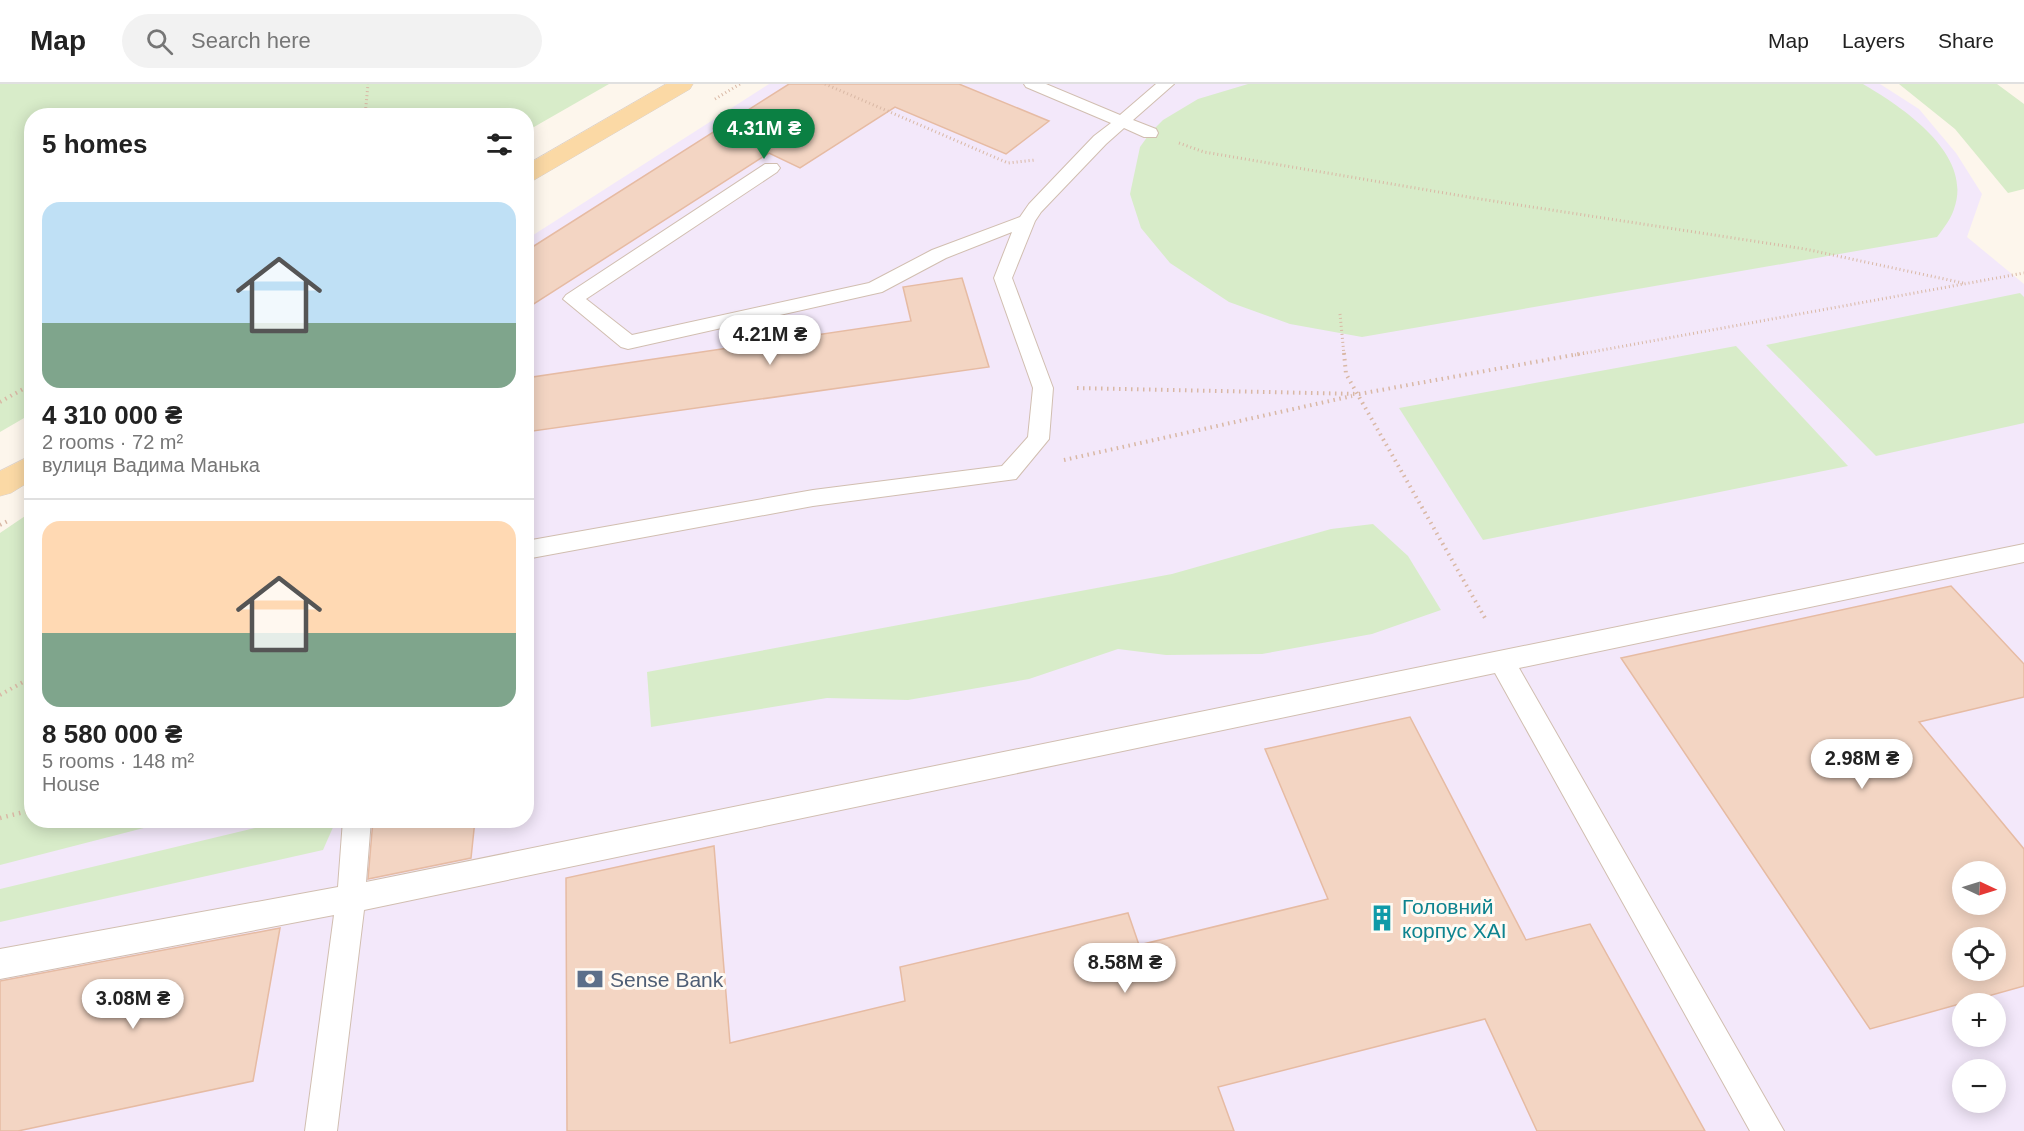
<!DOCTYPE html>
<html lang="en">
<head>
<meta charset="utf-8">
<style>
  :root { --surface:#fff; --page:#f2f2f2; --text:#222; --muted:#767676; --line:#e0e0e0; --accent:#0b8043 }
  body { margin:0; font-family:Arial,sans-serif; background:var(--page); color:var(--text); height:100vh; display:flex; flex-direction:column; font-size:22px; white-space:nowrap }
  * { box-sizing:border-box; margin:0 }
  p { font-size:20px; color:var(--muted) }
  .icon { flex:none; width:33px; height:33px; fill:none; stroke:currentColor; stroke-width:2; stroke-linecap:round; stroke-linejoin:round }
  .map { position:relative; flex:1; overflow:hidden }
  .drawer { position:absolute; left:24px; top:24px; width:510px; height:720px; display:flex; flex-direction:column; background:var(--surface); border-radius:24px; box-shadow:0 3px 15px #0003 }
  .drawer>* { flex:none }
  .needle { width:39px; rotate:94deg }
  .buttons { position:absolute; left:1952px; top:777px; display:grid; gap:12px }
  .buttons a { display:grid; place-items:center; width:54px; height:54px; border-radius:50%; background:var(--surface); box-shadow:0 3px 15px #0003; font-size:30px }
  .price { position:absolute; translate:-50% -51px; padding:0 14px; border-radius:21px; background:#fff; color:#222; font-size:20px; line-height:39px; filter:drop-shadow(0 2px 3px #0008) }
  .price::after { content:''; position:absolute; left:50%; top:36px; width:18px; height:14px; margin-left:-9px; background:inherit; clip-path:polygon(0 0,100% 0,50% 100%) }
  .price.current { background:var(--accent); color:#fff }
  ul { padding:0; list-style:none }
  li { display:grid; align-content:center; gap:12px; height:318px; padding:0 18px }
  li+li { border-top:2px solid var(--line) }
  li span { display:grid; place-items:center; height:186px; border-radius:18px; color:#555 }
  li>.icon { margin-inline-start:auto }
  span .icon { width:108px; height:108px; fill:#fffc; stroke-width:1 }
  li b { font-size:26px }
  h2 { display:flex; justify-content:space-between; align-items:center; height:72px; padding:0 18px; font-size:26px }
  header { display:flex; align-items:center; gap:36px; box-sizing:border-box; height:84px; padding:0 30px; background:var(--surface); border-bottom:2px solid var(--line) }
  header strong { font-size:28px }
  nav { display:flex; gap:33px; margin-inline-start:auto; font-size:21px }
  .search { width:420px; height:54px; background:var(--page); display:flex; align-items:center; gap:15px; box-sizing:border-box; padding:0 21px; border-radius:33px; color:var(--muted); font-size:22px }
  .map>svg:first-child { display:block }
  .education { fill:#f3e8fa; fill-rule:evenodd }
  .green { fill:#d8ecc9 }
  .building { fill:#f3d5c3; stroke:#e6bba3; stroke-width:1.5; fill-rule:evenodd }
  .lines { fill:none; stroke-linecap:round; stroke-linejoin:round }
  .service-casing { stroke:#d1beb0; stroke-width:2 }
  .primary-casing { stroke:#dad1cd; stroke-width:1 }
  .path-far2 { stroke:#d9b8a5; stroke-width:3; stroke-dasharray:1 3; stroke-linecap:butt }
  .path-far1 { stroke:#d9b8a5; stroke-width:4; stroke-dasharray:1.5 4.5; stroke-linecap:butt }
  .path { stroke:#d9b8a5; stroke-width:4.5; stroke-dasharray:1.5 5; stroke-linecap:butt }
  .service { fill:#fff; fill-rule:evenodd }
  .primary { fill:#fbd9a5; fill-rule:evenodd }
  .labels { text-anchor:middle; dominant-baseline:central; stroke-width:6; stroke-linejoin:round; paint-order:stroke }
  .near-culture-label { font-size:21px; fill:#0d838f; stroke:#fffaf3; text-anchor:start }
  .near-service-label { font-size:21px; fill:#4e5e75; stroke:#fffaf3; text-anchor:start }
</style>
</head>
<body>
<header>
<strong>Map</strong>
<div class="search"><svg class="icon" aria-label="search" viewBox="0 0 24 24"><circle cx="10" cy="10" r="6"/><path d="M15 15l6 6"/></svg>Search here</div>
<nav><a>Map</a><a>Layers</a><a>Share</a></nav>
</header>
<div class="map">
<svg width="2024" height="1047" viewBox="0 0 2024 1047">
  <rect width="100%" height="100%" fill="#fdf6ec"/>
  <path class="education" d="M 769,0 L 1880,0 L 1919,25 L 1956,69 L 1982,110 L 1967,153 L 2024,200 L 2024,1047 L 0,1047 L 0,467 L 32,736 L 526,736 L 527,155 ZM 1962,788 L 1995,788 L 1995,820 L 1962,820 ZM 1962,854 L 1995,854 L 1995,886 L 1962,886 ZM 1962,920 L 1995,920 L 1995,952 L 1962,952 ZM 1962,986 L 1995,986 L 1995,1018 L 1962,1018 Z"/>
  <g class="green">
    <path d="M 0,0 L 609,0 L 527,47 L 526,32 L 32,32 L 31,330 L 0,348 Z"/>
    <path d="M 1248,0 L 1863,0 C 1902,23 1974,70 1954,125 C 1951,135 1943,145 1937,153 L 1362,253 L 1290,240 L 1229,218 L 1170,179 L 1141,144 L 1130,110 L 1140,63 L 1150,49 L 1163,36 L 1198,15 Z"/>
    <path d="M 1899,0 L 1997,0 L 2024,20 L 2024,105 L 2008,109 L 1955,45 Z"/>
    <path d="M 2020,209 L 2024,213 L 2024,339 L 1876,372 L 1766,261 Z"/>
    <path d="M 1736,262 L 1848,382 L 1483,456 L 1399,324 Z"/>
    <path d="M 31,428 L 32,736 L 171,737 L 0,781 L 0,449 Z"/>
    <path d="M 1373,440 L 1408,472 L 1441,526 L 1372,550 L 1262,570 L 1166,571 L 1118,565 L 1029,595 L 908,616 L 827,614 L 651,643 L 647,588 L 1172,490 L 1331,445 Z"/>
    <path d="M 288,736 L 332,737 L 334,741 L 323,766 L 0,838 L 0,805 Z"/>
  </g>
  <g class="building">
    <path d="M 789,0 L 959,0 L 1049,37 L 1006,70 L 895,23 L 800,84 L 769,69 L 526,225 L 526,167 Z"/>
    <path d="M 962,194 L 989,283 L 526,348 L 526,294 L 911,237 L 903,203 Z"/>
    <path d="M 1951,502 L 2024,580 L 2024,613 L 1919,638 L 2024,765 L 2024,902 L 1870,945 L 1621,574 ZM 1962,788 L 1995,788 L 1995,820 L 1962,820 ZM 1962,854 L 1995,854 L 1995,886 L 1962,886 Z"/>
    <path d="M 1410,633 L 1526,856 L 1590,840 L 1705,1047 L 1537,1047 L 1485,935 L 1218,1003 L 1234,1047 L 567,1047 L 566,794 L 714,762 L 730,959 L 905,917 L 900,883 L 1128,829 L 1139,861 L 1328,815 L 1265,665 Z"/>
    <path d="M 373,736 L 475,736 L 471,774 L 368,795 Z"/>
    <path d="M 280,844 L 253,997 L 18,1047 L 0,1047 L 0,897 Z"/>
  </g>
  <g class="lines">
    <g class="service-casing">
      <g id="service">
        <path d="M 1024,0 L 1046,0 L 1120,31 L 1156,0 L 1174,0 L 1133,36 L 1156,45 L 1158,49 L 1156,53 L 1144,53 L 1124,44 L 1106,60 L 1041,128 L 1035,137 L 1012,194 L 1053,304 L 1049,355 L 1016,395 L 813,422 L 526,475 L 526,457 L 813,406 L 1002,382 L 1028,353 L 1033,304 L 994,194 L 1012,148 L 946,174 L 882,208 L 628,265 L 621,263 L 563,215 L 566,211 L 765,80 L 777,80 L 780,84 L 777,88 L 586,215 L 632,251 L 869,199 L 932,166 L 1020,133 L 1029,120 L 1094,52 L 1111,39 L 1026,3 Z"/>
        <path d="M 2024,460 L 2024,478 L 1519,584 L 1784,1047 L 1750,1047 L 1495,589 L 364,826 L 337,1047 L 305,1047 L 334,831 L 0,895 L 0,865 L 338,803 L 343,736 L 371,736 L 366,798 Z"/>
      </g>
    </g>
    <g class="primary-casing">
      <g id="primary">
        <path d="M 666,0 L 693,0 L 690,5 L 534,96 L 526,98 L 526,81 Z"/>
        <path d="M 32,371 L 32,396 L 11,409 L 0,412 L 0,387 Z"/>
      </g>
    </g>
    <g class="path-far2">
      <path d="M 825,0 L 1008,79 L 1035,76"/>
      <path d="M 715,15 L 740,0"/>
      <path d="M 365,32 L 368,0"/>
      <path d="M 1179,59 L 1204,68 L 1480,115 L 1805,165 L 1963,199"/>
      <path d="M 1340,230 L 1344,271"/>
      <path d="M 1575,271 L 2024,189"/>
    </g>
    <g class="path-far1">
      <path d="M 1344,269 L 1346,290 L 1485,534"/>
      <path d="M 1077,304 L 1359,310 L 1584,269"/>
      <path d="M 0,318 L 32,300"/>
      <path d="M 1064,376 L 1352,312"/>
      <path d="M 0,441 L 8,437"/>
      <path d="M 0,611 L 32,593"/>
    </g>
    <path class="path" d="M 0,734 L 32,726"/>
    <use href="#service" class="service"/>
    <use href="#primary" class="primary"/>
  </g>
  <defs>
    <g id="building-bare" transform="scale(2.07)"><path d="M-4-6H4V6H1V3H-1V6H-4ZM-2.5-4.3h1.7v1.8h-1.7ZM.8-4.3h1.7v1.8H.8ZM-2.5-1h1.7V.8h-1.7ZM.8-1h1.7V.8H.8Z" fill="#0f9aa8" stroke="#fffaf3" stroke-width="2.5" paint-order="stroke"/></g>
    <g id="bank-bare" transform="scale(2.07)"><path d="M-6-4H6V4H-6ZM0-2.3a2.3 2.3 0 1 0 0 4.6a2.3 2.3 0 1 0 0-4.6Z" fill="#5c6f8a" stroke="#fffaf3" stroke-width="2.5" paint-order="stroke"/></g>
  </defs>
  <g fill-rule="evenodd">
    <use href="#building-bare" x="1382" y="834"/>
    <use href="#bank-bare" x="590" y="895"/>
  </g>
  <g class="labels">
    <g class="near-culture-label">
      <text x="1402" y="822">Головний<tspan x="1402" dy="24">корпус ХАІ</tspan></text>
    </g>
    <g class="near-service-label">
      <text x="610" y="895">Sense Bank</text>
    </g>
  </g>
</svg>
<div class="buttons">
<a><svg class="needle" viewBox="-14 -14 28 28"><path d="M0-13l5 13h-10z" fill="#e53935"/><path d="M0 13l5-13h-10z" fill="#767676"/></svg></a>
<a><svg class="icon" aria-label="locate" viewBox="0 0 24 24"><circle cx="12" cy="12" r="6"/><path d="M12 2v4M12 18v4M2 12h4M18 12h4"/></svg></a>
<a>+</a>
<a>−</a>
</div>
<b class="price current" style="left:764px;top:76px">4.31M ₴</b>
<b class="price" style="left:770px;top:282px">4.21M ₴</b>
<b class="price" style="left:1862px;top:706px">2.98M ₴</b>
<b class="price" style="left:1125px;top:910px">8.58M ₴</b>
<b class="price" style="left:133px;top:946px">3.08M ₴</b>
<section class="drawer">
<h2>5 homes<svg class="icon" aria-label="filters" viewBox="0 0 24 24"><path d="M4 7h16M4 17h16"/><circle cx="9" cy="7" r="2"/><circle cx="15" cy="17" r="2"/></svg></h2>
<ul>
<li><span style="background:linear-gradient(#bfe0f5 65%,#7fa58c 0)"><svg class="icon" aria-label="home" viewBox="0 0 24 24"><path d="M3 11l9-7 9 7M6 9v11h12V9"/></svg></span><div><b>4 310 000 ₴</b><p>2 rooms · 72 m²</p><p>вулиця Вадима Манька</p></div></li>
<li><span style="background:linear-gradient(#ffd9b3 60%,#7fa58c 0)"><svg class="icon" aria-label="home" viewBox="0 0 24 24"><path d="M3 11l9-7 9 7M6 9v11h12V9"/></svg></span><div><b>8 580 000 ₴</b><p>5 rooms · 148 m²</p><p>House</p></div></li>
</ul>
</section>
</div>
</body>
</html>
